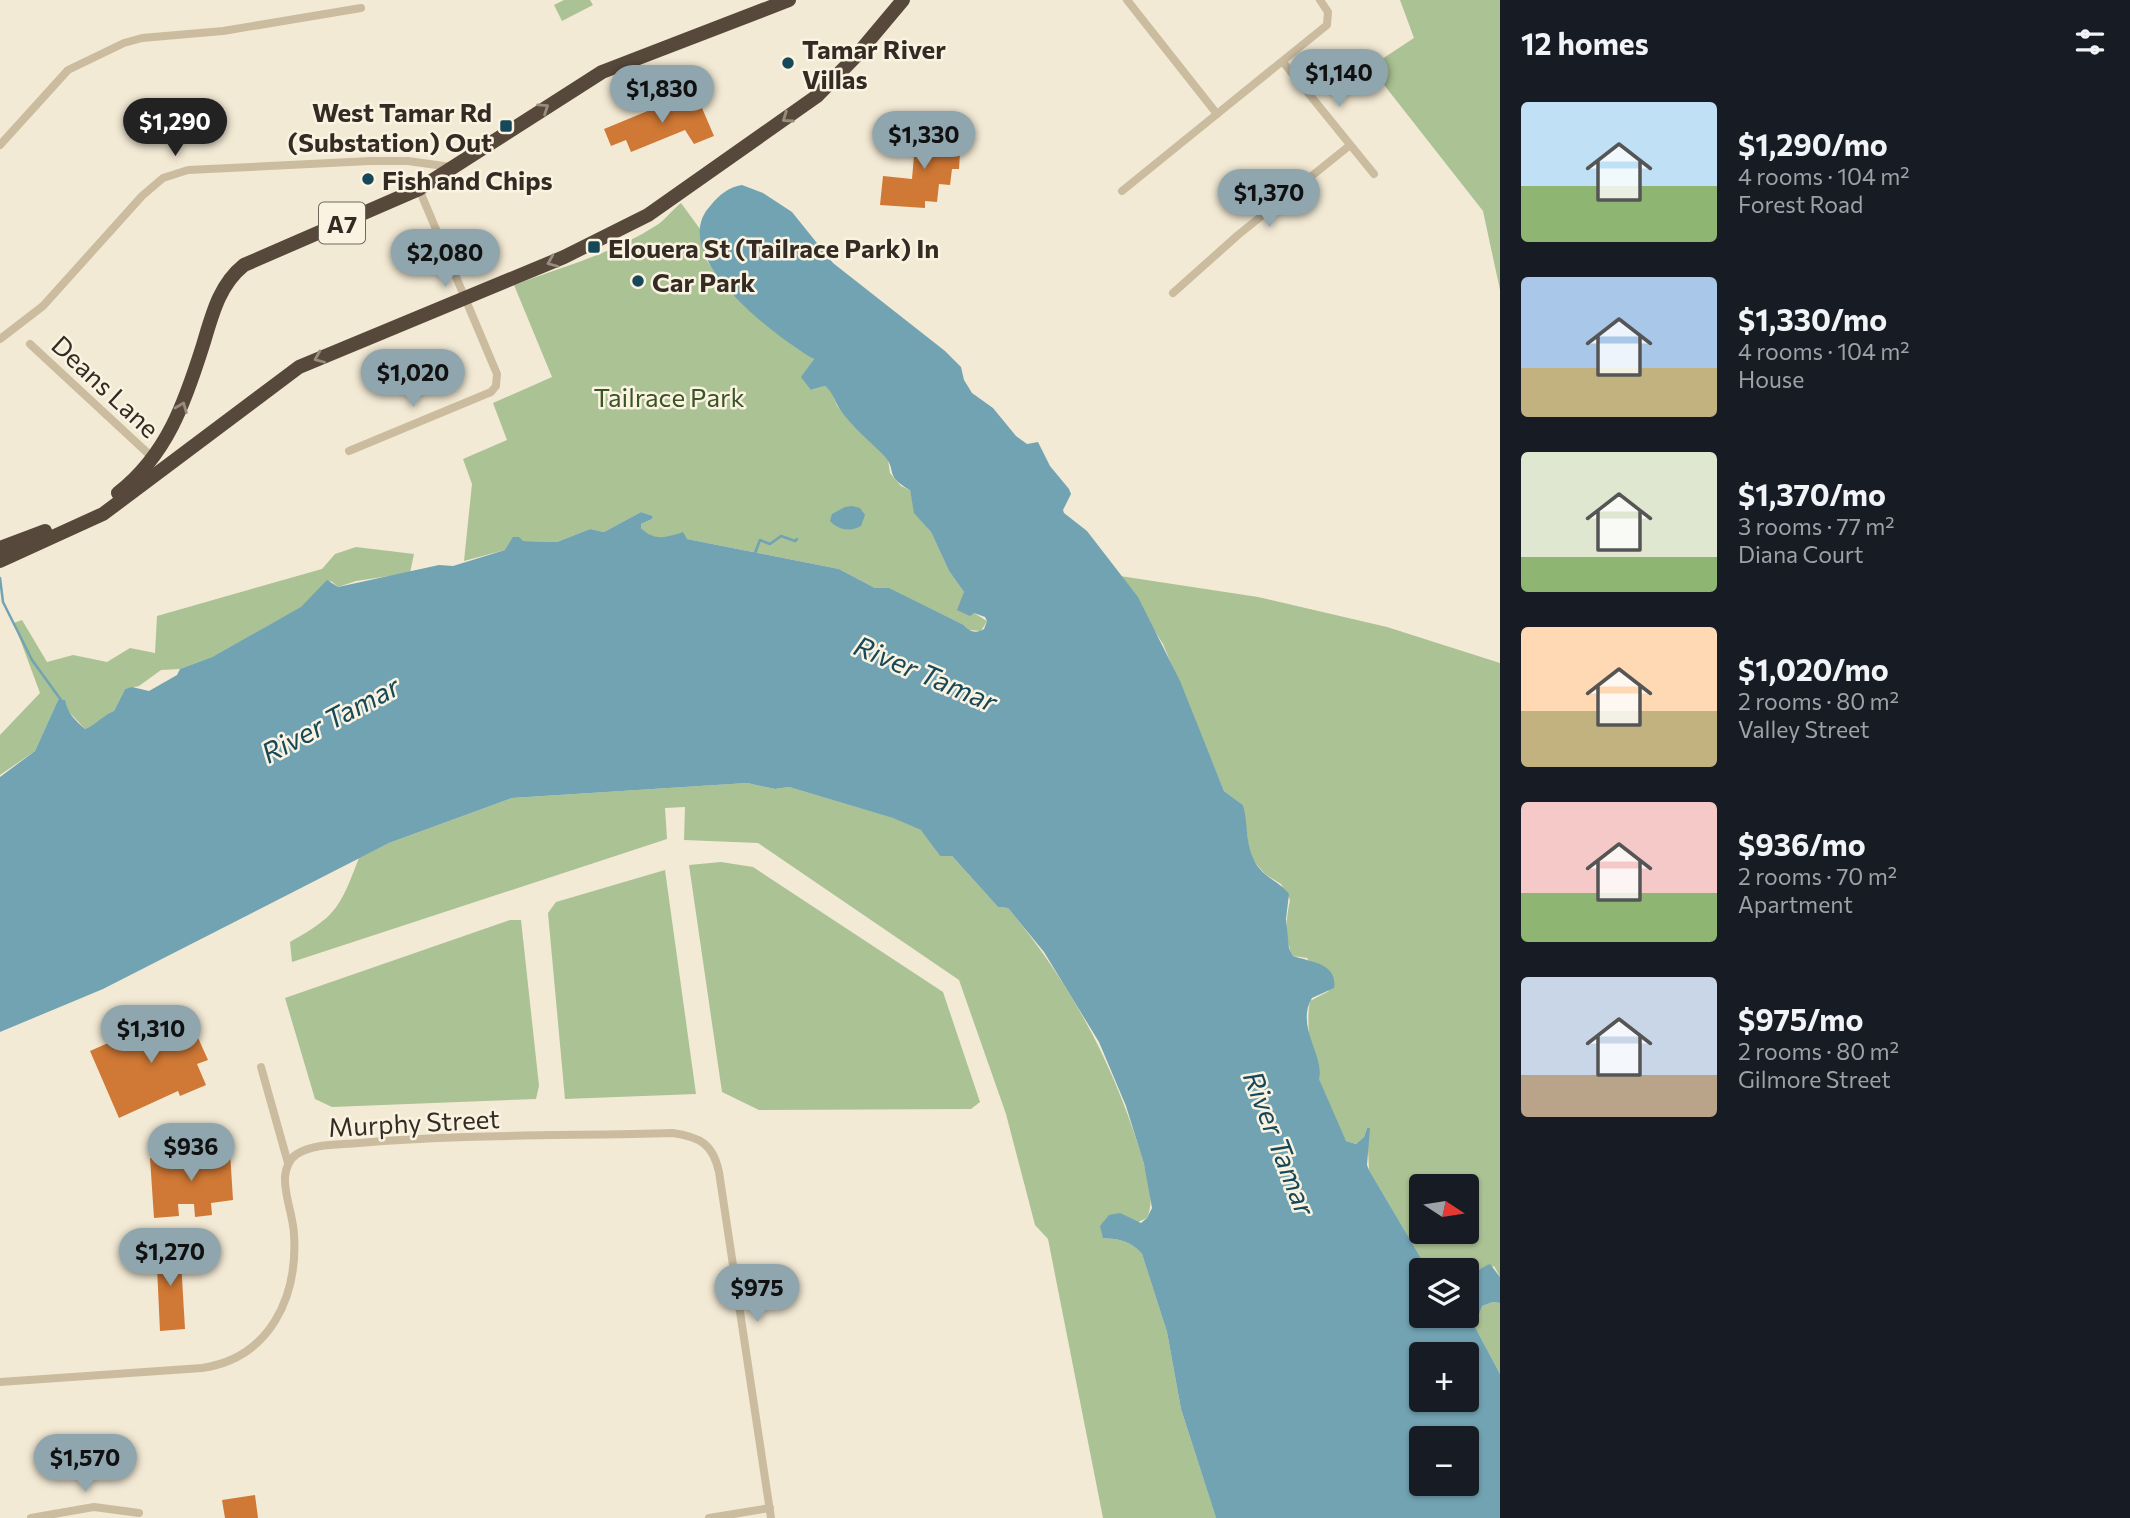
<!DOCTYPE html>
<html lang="en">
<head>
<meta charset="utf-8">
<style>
  :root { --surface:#171b24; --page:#242831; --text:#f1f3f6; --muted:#9ea1a6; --accent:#8fa6af }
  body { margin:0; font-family:Commissioner,sans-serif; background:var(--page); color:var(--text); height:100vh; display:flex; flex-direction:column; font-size:26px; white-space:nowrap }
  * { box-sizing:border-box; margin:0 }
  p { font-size:23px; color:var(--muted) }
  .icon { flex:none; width:38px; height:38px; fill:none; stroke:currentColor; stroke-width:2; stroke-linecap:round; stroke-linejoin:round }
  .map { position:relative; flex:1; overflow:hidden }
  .details { display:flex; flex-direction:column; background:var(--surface); width:630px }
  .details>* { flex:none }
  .needle { width:46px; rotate:102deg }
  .buttons { position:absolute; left:1409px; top:1174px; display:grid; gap:14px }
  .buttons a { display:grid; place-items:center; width:70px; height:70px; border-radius:7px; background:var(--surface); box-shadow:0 2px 5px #0004; font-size:35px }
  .price { position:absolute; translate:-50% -60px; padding:0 16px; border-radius:24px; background:var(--accent); color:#111; font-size:23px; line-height:46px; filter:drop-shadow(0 2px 4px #0008) }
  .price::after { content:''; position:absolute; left:50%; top:42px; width:21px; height:16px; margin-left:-10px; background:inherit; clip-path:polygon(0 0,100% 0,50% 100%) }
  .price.selected { background:#222; color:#fff }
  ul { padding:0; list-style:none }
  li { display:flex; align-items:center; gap:21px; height:175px; padding:0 21px }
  li span { display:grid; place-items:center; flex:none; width:196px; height:140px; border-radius:7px; color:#555 }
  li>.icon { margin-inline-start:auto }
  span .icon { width:84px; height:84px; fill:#fffc; stroke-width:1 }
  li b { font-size:30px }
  h2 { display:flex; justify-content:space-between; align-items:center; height:84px; padding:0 21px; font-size:30px }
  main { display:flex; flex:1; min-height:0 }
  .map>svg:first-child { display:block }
  .green { fill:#aac294; fill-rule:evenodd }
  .water { fill:#72a3b2; fill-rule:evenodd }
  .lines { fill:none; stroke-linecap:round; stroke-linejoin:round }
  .stream { stroke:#72a3b2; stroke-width:2.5 }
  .building { fill:#d07835 }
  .street { stroke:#cbbca0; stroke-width:8 }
  .highway { stroke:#56483a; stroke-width:14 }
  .oneway { stroke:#988c7d }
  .poi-dot { fill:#174859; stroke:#faf3e1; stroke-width:2.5 }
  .labels { text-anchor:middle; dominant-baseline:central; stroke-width:5; stroke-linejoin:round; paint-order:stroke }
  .shield { fill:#faf3e1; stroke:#6f685d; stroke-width:2 }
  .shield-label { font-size:24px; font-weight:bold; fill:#342c24 }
  .poi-label { font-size:26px; font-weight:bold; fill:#342c24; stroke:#faf3e1; text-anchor:start }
  .street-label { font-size:26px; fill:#342c24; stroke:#faf3e1 }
  .park-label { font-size:26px; fill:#3b5426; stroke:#faf3e1 }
  .water-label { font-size:28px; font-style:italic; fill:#174859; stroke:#faf3e1 }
</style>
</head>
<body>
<main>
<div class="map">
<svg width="1500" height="1518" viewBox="0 0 1500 1518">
  <rect width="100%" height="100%" fill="#f3ead5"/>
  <g class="green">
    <path d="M 564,0 L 590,0 L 593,5 L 562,21 L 554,5 Z"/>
    <path d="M 1400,0 L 1500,0 L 1500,290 L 1483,211 L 1370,67 L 1414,38 Z"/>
    <path d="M 681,203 L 700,229 L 704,257 L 733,295 L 778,334 L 814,359 L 802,377 L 812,390 L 825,386 L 831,390 L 837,406 L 888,460 L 890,473 L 901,486 L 910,490 L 915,513 L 931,532 L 949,571 L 964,592 L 963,598 L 974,613 L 987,621 L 981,631 L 968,630 L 964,625 L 888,588 L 875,588 L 839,569 L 687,539 L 680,533 C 666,540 652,540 641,528 L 641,524 L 652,519 L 653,516 L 641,512 L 604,532 L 590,529 L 557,542 L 523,541 L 505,550 L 464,561 L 472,484 L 463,459 L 507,440 L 493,403 L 552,377 L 514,285 C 562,267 614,253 657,225 C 665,220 672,210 681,203 Z"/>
    <path d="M 356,547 L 414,554 L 410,573 L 356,581 L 338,587 L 331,581 L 302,607 L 212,657 L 180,669 L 161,670 L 139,686 L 125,689 L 114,711 C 103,716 96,725 85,729 L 58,700 L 35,751 L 0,775 L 0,735 L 40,693 L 14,623 L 22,620 L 47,662 L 73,655 L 107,662 L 130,648 L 155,653 L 157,616 L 322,569 L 335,554 Z"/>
    <path d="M 1120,576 L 1258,597 L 1387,627 L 1500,663 L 1500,1277 L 1494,1266 L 1468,1281 L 1467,1287 L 1466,1270 L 1428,1270 L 1369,1170 L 1367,1128 L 1364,1137 L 1356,1144 L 1346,1141 C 1325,1104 1302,1043 1310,1001 L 1329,991 L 1307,958 L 1293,956 C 1284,938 1286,919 1290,900 L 1281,884 L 1265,874 L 1253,860 L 1249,848 L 1243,805 L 1224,791 L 1163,644 ZM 1421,1186 L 1466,1186 L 1466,1232 L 1421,1232 Z"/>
    <path d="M 747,783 L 775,789 L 789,787 L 894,818 L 922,830 L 940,856 L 951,855 L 998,907 L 1008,908 C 1069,982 1111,1058 1140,1151 C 1146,1171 1156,1199 1147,1218 L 1103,1238 C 1119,1239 1131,1241 1142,1254 L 1167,1332 L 1181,1409 L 1216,1518 L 1103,1518 L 1048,1239 L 1035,1225 L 1006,1114 L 959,980 L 758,843 L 684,840 L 685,807 L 665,808 L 667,839 L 292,962 L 290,942 C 337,916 340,907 359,858 L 389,843 L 512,798 Z"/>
    <path d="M 721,862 L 753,867 L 943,992 L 980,1102 L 971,1109 L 759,1110 L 722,1092 L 689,865 Z"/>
    <path d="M 665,870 L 696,1094 L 565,1099 L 548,913 L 556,902 Z"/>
    <path d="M 510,920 L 521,920 L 539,1086 L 536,1099 L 332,1107 L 315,1099 L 285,998 Z"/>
    <path d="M 1493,1302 L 1500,1303 L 1500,1374 L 1475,1327 L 1482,1306 Z"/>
  </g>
  <g class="water">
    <path d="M 742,185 L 763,193 L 792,212 L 833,263 L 945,351 L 961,367 L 964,380 L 972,393 L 993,408 L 1016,436 L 1027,444 L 1038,442 L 1050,466 L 1069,489 L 1071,494 L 1063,510 L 1064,513 L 1087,531 L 1138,597 L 1180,681 L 1224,791 L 1243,805 C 1249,826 1244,850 1260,869 C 1268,879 1281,883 1289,894 L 1286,919 L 1289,948 L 1293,956 C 1310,962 1338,963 1334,988 L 1312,998 C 1295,1026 1325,1056 1319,1079 L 1346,1141 L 1356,1144 L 1364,1137 L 1367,1128 L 1370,1128 L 1367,1165 L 1369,1170 L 1428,1270 L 1421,1270 L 1421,1316 L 1466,1316 C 1466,1291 1464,1275 1490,1264 L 1500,1277 L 1500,1303 L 1493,1302 L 1482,1306 L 1475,1327 L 1500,1374 L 1500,1518 L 1216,1518 L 1181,1409 L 1167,1332 L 1142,1254 C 1131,1241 1119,1239 1103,1238 L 1100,1226 L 1109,1215 L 1120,1213 L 1141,1223 L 1147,1218 L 1152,1208 L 1144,1164 L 1126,1106 L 1099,1042 L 1044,952 L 1008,908 L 998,907 L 952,856 L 940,856 L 921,830 L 893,818 L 789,787 L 775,789 L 747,783 L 512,798 L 389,843 L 103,989 L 0,1032 L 0,777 L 35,751 L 58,700 L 65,700 C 68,714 75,720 85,729 C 96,725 103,715 114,711 L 125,689 L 132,687 L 149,691 L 177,675 L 180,669 L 212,657 L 301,607 L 327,580 L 338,587 L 439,565 L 453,566 L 505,550 L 513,537 L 519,537 L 523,541 L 557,542 L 590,529 L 604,532 L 641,512 L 653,516 L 652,519 L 641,524 L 641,528 C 655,542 667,537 683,532 L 687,539 L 839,569 L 875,588 L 889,588 L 964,625 C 969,632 976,634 984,629 L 987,621 L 985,617 L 974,613 L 970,616 L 957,610 L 964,592 L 949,571 L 931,532 L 914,513 L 910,490 C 884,476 897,470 885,457 C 870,441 852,427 839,408 C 834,400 833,392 825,386 L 811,390 L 801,377 L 814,359 C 776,337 664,254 711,205 C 719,195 729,187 742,185 ZM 1421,1354 L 1466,1354 L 1466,1400 L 1421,1400 ZM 1421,1438 L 1466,1438 L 1466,1484 L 1421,1484 Z"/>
    <path d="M 852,506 L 860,508 L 865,515 L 861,526 C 851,532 838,530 830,521 L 832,514 L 845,507 Z"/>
  </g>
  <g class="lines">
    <g class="stream">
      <path d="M 755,553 L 760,540 L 770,544 L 781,536 L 795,541 L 797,539"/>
      <path d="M 0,578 L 3,602 L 32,660 L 61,700"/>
    </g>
  </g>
  <g class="building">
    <path d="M 684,96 L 688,106 L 699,101 L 714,136 L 694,144 L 685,130 L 631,152 L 626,140 L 611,146 L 604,129 Z"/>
    <path d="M 923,125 L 939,126 L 938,136 L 961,138 L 959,169 L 952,169 L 950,185 L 939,184 L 937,202 L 925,201 L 925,208 L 880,205 L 883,176 L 912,179 L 916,131 L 923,131 Z"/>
    <path d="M 176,1013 L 178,1018 L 182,1016 L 190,1034 L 195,1031 L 208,1060 L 197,1064 L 206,1085 L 180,1096 L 178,1091 L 119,1118 L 90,1051 Z"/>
    <path d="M 230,1152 L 233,1200 L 211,1203 L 212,1215 L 195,1217 L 194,1204 L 178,1204 L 179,1216 L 154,1218 L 150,1158 Z"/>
    <path d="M 180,1244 L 185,1329 L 160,1331 L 156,1246 Z"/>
    <path d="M 255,1495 L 258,1518 L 225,1518 L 222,1500 Z"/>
  </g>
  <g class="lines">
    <g class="street">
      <path d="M 1127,0 L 1217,114 L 1327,25 L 1328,12 L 1320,0"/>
      <path d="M 1283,62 L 1374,174"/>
      <path d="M 0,145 L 68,70 L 124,43 L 142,38 L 223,31 L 361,8"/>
      <path d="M 1122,191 L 1217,114"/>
      <path d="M 1173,293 L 1238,235 L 1349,146"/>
      <path d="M 0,339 L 43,306 L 142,196 L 163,178 L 188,170 L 370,161 L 408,161 L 451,167"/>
      <path d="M 30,344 L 153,458"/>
      <path d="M 349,451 L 491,392 L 496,386 L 497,374 L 419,189"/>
      <path d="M 261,1067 L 288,1163"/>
      <path d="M 0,1382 L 202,1368 C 270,1358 298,1297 294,1234 C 293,1215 284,1195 285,1177 C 286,1167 289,1159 297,1154 C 314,1143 340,1145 359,1143 C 463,1134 569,1136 673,1133 C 700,1137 713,1144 719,1172 L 771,1518"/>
      <path d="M 31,1518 L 94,1507 L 139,1513"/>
      <path d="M 709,1518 L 770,1508"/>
    </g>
    <g class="highway">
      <path d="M 118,493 C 167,455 185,402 203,345 C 212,315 219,285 244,265 L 419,189 L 602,72 L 789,0"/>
      <path d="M 0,548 L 45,531"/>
      <path d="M 0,561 L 103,514 L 299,367 L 564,257 L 648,215 L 817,96 L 856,56 L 903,0"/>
    </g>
  </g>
  <defs><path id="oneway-chevron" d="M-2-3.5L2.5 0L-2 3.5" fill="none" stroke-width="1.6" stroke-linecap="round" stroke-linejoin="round" transform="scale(1.75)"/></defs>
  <g class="oneway">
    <use href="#oneway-chevron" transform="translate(544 108) rotate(-34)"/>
    <use href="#oneway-chevron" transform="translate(787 118) rotate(145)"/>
    <use href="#oneway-chevron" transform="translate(552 262) rotate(157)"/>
    <use href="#oneway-chevron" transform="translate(319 358) rotate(157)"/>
    <use href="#oneway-chevron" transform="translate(182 407) rotate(-68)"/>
  </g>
  <g class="poi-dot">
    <circle cx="788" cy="63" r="7"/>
    <rect x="499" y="119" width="14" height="14" rx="3.5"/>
    <circle cx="368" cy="179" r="7"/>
    <rect x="587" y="240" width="14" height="14" rx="3.5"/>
    <circle cx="638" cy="281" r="7"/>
  </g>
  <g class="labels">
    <rect class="shield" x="319" y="202.5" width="46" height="41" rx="5"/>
    <g class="shield-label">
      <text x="342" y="223">A7</text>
    </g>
    <g class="poi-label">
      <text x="802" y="48">Tamar River<tspan x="802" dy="30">Villas</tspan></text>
      <text x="492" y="111" text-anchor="end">West Tamar Rd<tspan x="492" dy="30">(Substation) Out</tspan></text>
      <text x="382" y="179">Fish and Chips</text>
      <text x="608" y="247">Elouera St (Tailrace Park) In</text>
      <text x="652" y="281">Car Park</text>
    </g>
    <g class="street-label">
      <text transform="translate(106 386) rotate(43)">Deans Lane</text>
      <text transform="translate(414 1122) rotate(-3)">Murphy Street</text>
    </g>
    <g class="park-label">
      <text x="669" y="396">Tailrace Park</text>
    </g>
    <g class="water-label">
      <text transform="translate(926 673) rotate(23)">River Tamar</text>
      <text transform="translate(330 719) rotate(-28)">River Tamar</text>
      <text transform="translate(1280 1143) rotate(69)">River Tamar</text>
    </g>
  </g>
</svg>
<div class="buttons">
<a><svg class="needle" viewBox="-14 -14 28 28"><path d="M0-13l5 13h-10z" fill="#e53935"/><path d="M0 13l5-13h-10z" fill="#9ea1a6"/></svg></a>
<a><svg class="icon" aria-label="layers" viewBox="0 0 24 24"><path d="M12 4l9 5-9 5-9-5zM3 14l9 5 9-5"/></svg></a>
<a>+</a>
<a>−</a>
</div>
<b class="price" style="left:1339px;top:109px">$1,140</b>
<b class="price" style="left:662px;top:125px">$1,830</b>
<b class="price selected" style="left:175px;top:158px">$1,290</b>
<b class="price" style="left:924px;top:171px">$1,330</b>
<b class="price" style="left:1269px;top:229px">$1,370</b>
<b class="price" style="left:445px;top:289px">$2,080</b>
<b class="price" style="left:413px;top:409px">$1,020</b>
<b class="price" style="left:151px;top:1065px">$1,310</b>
<b class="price" style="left:191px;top:1183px">$936</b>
<b class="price" style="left:170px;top:1288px">$1,270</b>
<b class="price" style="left:757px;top:1324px">$975</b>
<b class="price" style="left:85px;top:1494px">$1,570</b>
</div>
<section class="details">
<h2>12 homes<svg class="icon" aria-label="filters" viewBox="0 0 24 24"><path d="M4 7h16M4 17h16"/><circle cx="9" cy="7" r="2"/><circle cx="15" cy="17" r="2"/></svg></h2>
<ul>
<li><span style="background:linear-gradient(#bfe0f5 60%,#8fb573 0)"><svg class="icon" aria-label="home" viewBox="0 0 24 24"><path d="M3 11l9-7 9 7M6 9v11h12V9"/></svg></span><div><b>$1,290/mo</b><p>4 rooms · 104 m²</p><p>Forest Road</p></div></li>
<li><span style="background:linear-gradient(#a9c7e8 65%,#c2b280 0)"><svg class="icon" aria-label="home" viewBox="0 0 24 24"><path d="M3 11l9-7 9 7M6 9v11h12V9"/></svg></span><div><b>$1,330/mo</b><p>4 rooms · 104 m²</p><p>House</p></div></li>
<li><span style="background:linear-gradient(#dfe7d0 75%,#8fb573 0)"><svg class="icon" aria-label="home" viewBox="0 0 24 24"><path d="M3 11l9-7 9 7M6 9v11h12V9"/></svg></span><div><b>$1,370/mo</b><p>3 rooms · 77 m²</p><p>Diana Court</p></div></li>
<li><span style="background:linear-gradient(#ffd9b3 60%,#c2b280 0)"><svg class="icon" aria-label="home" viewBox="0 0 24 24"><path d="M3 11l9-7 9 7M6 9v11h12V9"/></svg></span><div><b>$1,020/mo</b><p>2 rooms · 80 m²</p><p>Valley Street</p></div></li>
<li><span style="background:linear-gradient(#f6c9c9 65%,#8fb573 0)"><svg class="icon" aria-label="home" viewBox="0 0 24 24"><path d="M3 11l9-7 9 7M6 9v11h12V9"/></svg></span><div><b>$936/mo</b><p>2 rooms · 70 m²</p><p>Apartment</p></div></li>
<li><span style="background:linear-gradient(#c9d6e8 70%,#b9a48a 0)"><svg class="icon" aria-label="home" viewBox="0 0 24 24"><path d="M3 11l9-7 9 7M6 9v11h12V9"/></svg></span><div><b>$975/mo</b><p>2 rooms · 80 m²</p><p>Gilmore Street</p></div></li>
</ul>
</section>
</main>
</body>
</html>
